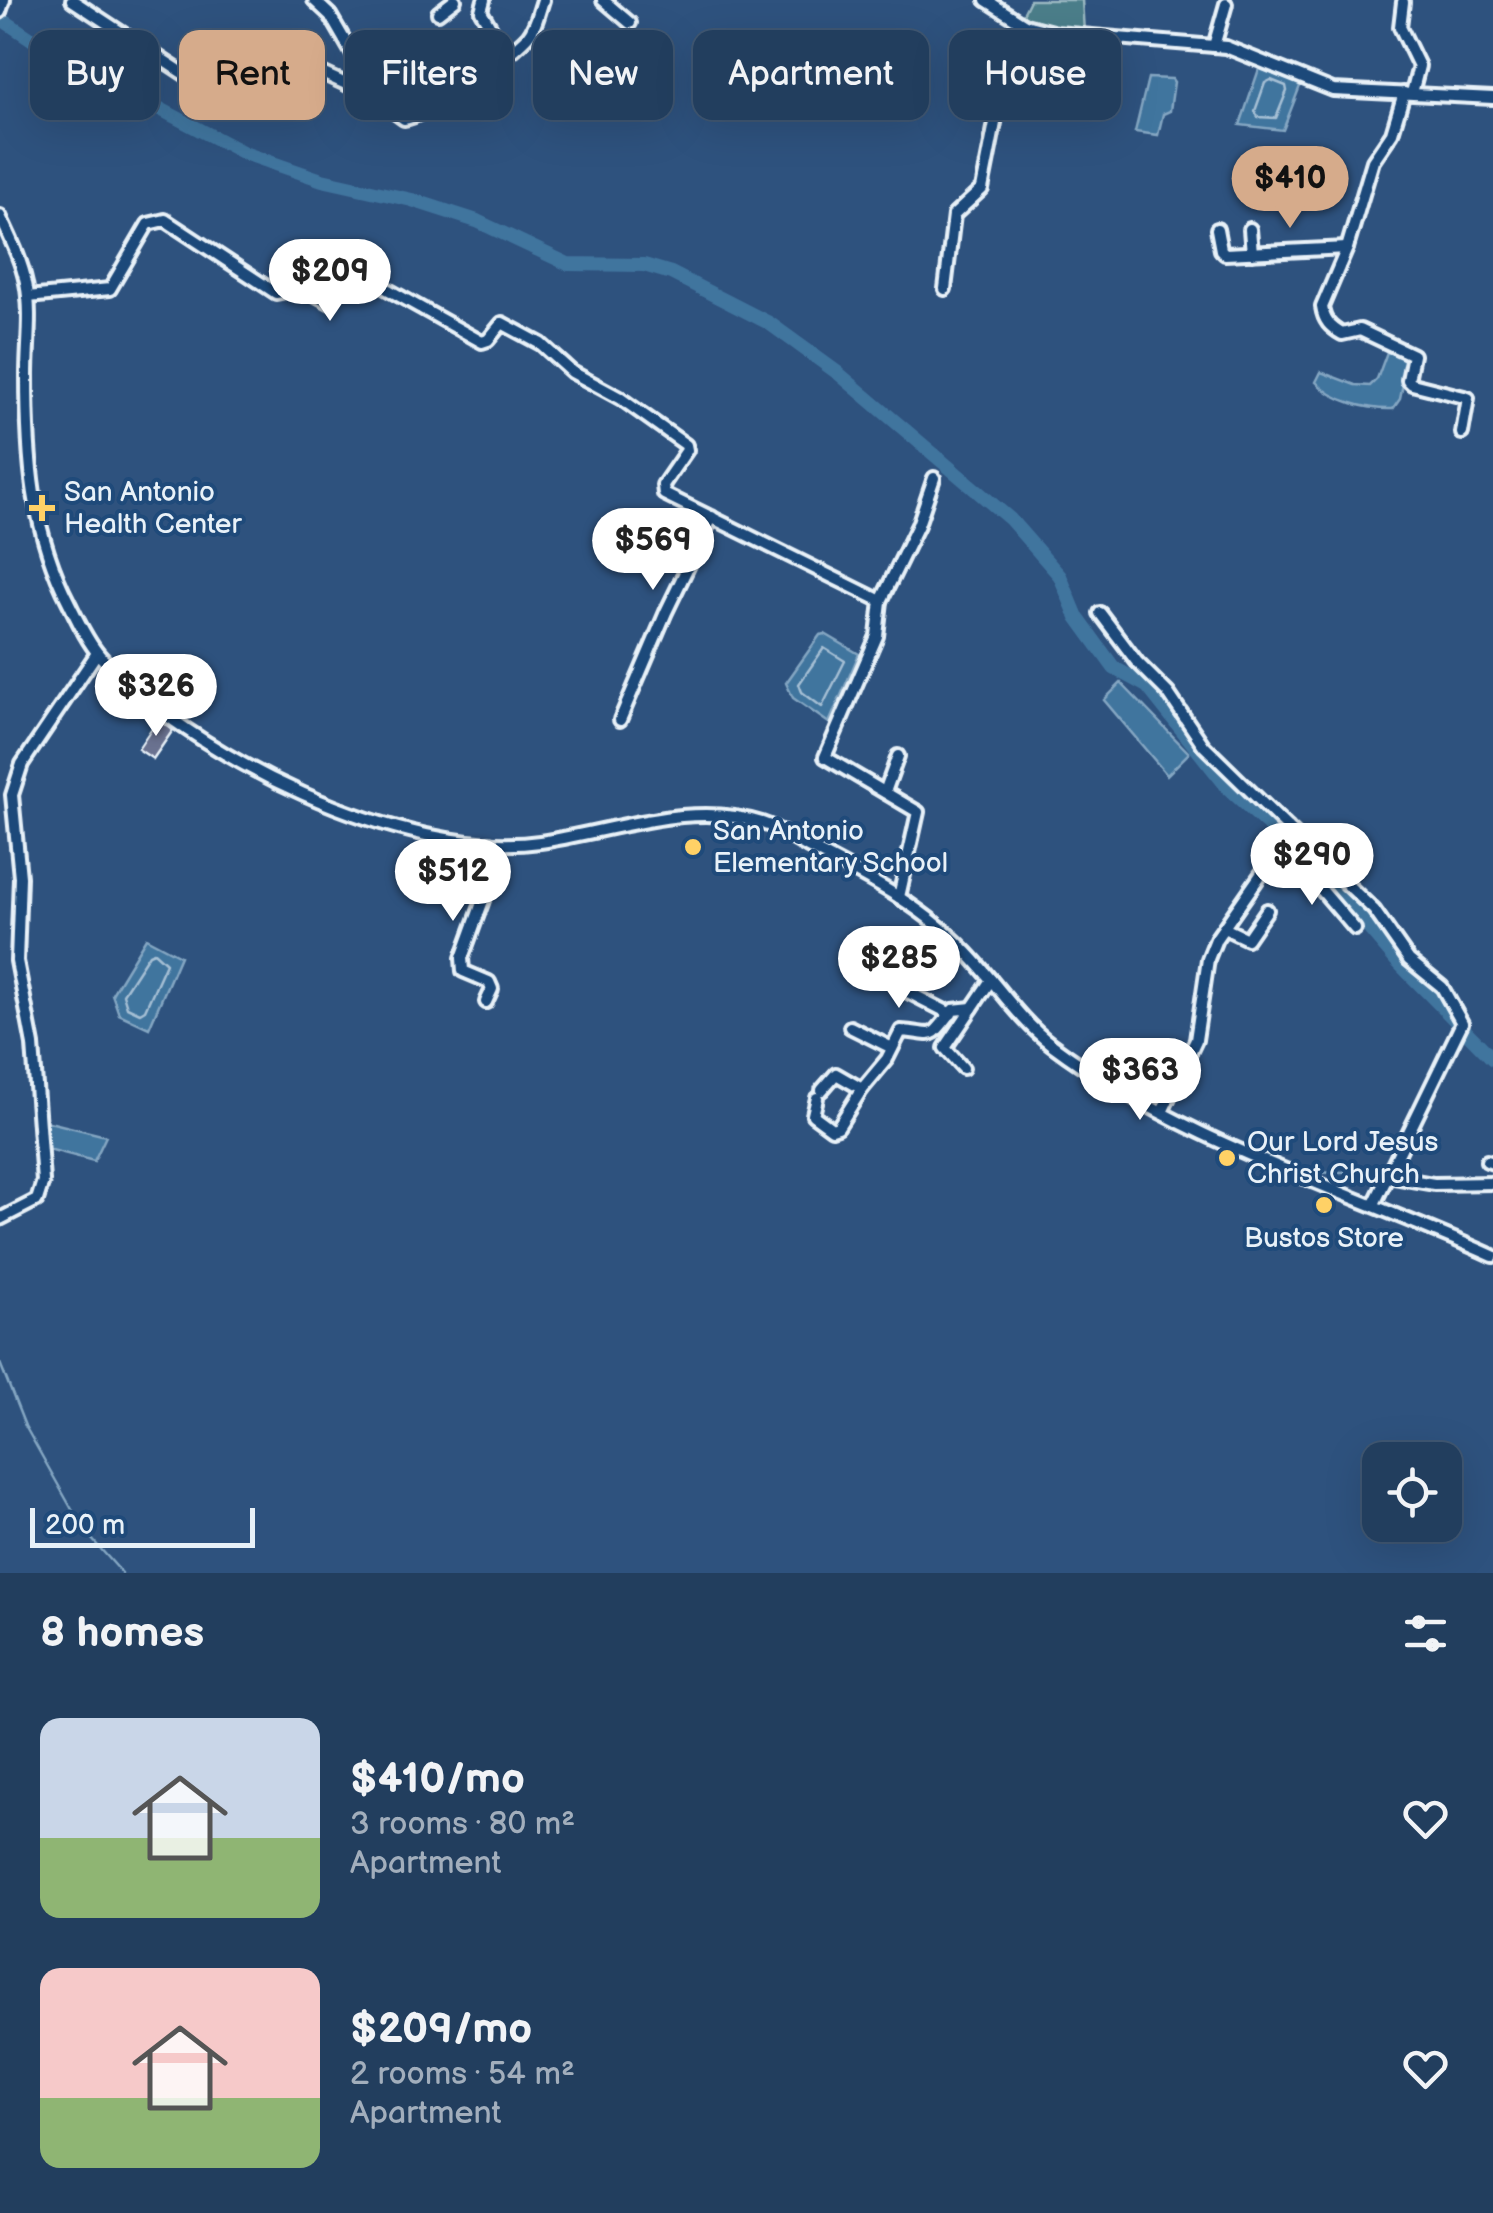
<!DOCTYPE html>
<html lang="en">
<head>
<meta charset="utf-8">
<style>
  :root { --surface:#223e5e; --page:#2e4967; --text:#f1f3f6; --muted:#a2aebc; --line:#3f5773; --accent:#d6ab8b }
  body { margin:0; font-family:"Balsamiq Sans",sans-serif; background:var(--page); color:var(--text); height:100vh; display:flex; flex-direction:column; font-size:38px; white-space:nowrap }
  * { box-sizing:border-box; margin:0 }
  p { font-size:32px; color:var(--muted) }
  .icon { flex:none; width:55px; height:55px; fill:none; stroke:currentColor; stroke-width:2; stroke-linecap:round; stroke-linejoin:round }
  .map { position:relative; height:1573px; overflow:hidden }
  .sheet { display:flex; flex-direction:column; background:var(--surface); flex:1 }
  .sheet>* { flex:none }
  .hud { position:absolute; left:30px; top:30px; width:1435px; height:90px; display:flex; gap:20px }
  .tools { position:absolute; left:1362px; top:1442px; display:grid; gap:20px }
  .tools a { display:grid; place-items:center; width:100px; height:100px; border-radius:20px; background:var(--surface); box-shadow:0 10px 40px #0002,0 0 0 2px var(--line); font-size:50px }
  .scale { position:absolute; left:30px; bottom:25px; width:225px; box-sizing:border-box; padding-left:10px; border:5px solid #e8f1f8; border-top:0; font-size:28px; line-height:35px; white-space:nowrap; color:#e8f1f8; -webkit-text-stroke:8px #1f4a7a; paint-order:stroke }
  .price { position:absolute; translate:-50% -85px; padding:0 22px; border-radius:35px; background:#fff; color:#222; font-size:32px; line-height:65px; filter:drop-shadow(0 2px 5px #0008) }
  .price::after { content:''; position:absolute; left:50%; top:60px; width:30px; height:22px; margin-left:-15px; background:inherit; clip-path:polygon(0 0,100% 0,50% 100%) }
  .price.active { background:var(--accent); color:#111 }
  ul { padding:0; list-style:none }
  li { display:flex; align-items:center; gap:30px; height:250px; padding:0 40px }
  li span { display:grid; place-items:center; flex:none; width:280px; height:200px; border-radius:20px; color:#555 }
  li>.icon { margin-inline-start:auto }
  span .icon { width:120px; height:120px; fill:#fffc; stroke-width:1 }
  li b { font-size:42px }
  h2 { display:flex; justify-content:space-between; align-items:center; height:120px; padding:0 40px; font-size:42px }
  .tag { padding:0 35px; border-radius:20px; background:var(--surface); box-shadow:0 10px 40px #0002,0 0 0 2px var(--line); font-size:35px; line-height:90px }
  .tag.active { background:var(--accent); color:#111 }
  .map>svg:first-child { display:block }
  .green { fill:#4b7e8a; stroke:#9ab8c1; stroke-width:2.5 }
  .water { fill:#41749e; stroke:#84a6c2; stroke-width:2.5 }
  .lines { fill:none; stroke-linecap:round; stroke-linejoin:round }
  .shore { stroke:#a5bfd4; stroke-width:2.5 }
  .stream { stroke:#84a6c2; stroke-width:2.5 }
  .river { stroke:#41749e; stroke-width:14 }
  .building { fill:#6b7290; stroke:#e8f1f8; stroke-width:2.5 }
  .minor-casing { stroke:#e8f1f8; stroke-width:18 }
  .minor { stroke:#1f4a7a; stroke-width:10 }
  .poi-dot { fill:#ffd166; stroke:#1f4a7a; stroke-width:4 }
  .labels { text-anchor:middle; dominant-baseline:central; stroke-width:8; stroke-linejoin:round; paint-order:stroke }
  .poi-label { font-size:28px; fill:#e8f1f8; stroke:#1f4a7a; text-anchor:start }
</style>
</head>
<body>
<div class="map">
<svg width="1493" height="1573" viewBox="0 0 1493 1573">
  <rect width="100%" height="100%" fill="#2e527e"/>
  <filter id="ink" filterUnits="userSpaceOnUse"><feTurbulence type="fractalNoise" baseFrequency=".01" numOctaves="2"/><feDisplacementMap in="SourceGraphic" scale="20" xChannelSelector="R" yChannelSelector="G"/><feConvolveMatrix kernelMatrix="1 2 1 2 8 2 1 2 1" color-interpolation-filters="sRGB"/></filter>
  <g filter="url(#ink)">
    <path class="green" d="M 1030,0 L 1082,0 L 1084,32 L 1057,30 L 1021,18 Z"/>
    <g class="water">
      <path d="M 1260,66 L 1302,81 L 1283,130 L 1240,125 Z"/>
      <path d="M 1148,78 L 1172,79 L 1174,82 L 1170,111 L 1163,114 L 1158,135 L 1135,132 Z"/>
      <path d="M 1387,352 L 1409,355 L 1400,399 L 1393,409 C 1368,410 1333,401 1316,382 L 1321,372 L 1355,385 L 1370,386 L 1377,379 Z"/>
      <path d="M 825,634 L 859,654 L 829,723 L 793,698 L 786,683 L 820,635 Z"/>
      <path d="M 1121,683 L 1189,753 L 1167,775 L 1104,700 Z"/>
      <path d="M 146,938 L 180,956 L 149,1028 L 119,1014 L 112,994 Z"/>
      <path d="M 45,1121 L 106,1136 L 94,1161 L 48,1149 Z"/>
    </g>
    <g class="lines">
      <g class="shore">
        <path d="M 1271,80 L 1286,86 L 1287,91 L 1276,118 L 1258,117 L 1255,111 L 1265,83 Z"/>
        <path d="M 824,648 L 845,661 L 822,707 L 802,692 L 799,684 Z"/>
        <path d="M 154,952 L 166,963 L 145,1010 L 140,1013 L 127,1007 L 123,994 L 149,954 Z"/>
      </g>
      <g class="stream">
        <path d="M 1318,1173 L 1362,1171 L 1379,1179"/>
        <path d="M 1392,1182 L 1418,1186"/>
        <path d="M 0,1363 L 25,1426 L 83,1529 L 122,1573"/>
      </g>
      <path class="river" d="M 0,18 L 48,50 L 244,153 L 322,180 L 412,200 L 477,221 L 568,264 L 644,265 L 671,273 L 769,323 L 838,373 L 1010,519 L 1060,576 L 1077,617 L 1114,668 L 1147,686 L 1228,788 L 1332,885 L 1395,959 L 1493,1059"/>
    </g>
    <g class="building">
      <path d="M 158,719 L 173,730 L 153,759 L 138,749 Z"/>
      <path d="M 461,854 L 479,856 L 478,884 L 459,883 Z"/>
    </g>
    <g class="lines">
      <g class="minor-casing">
        <g id="minor">
          <path d="M 72,0 L 207,89 L 243,87 L 322,73 L 372,96 L 404,119 C 427,117 511,55 528,36 C 536,27 539,12 543,0"/>
          <path d="M 314,0 L 330,15 L 381,103"/>
          <path d="M 484,0 L 481,11 L 506,54"/>
          <path d="M 603,0 L 630,23"/>
          <path d="M 986,0 L 1025,25 L 1056,33 L 1226,47 L 1333,90 L 1493,98"/>
          <path d="M 1403,2 L 1400,27 L 1419,66 L 1412,93"/>
          <path d="M 0,12 L 4,0"/>
          <path d="M 438,13 L 455,0"/>
          <path d="M 1214,46 L 1226,4"/>
          <path d="M 1404,93 L 1392,133 L 1373,161 L 1347,248 L 1322,307 C 1324,321 1330,327 1342,334 L 1360,330 L 1413,355 L 1408,380 L 1412,384 L 1468,398 L 1462,433"/>
          <path d="M 0,216 C 10,238 21,259 26,283 C 32,312 27,345 27,375 C 27,456 31,530 69,603 C 78,621 87,641 100,656 C 189,756 405,861 540,842 C 611,832 690,800 762,823 C 778,828 793,839 808,847 C 869,878 929,909 975,961 C 1000,989 1022,1022 1051,1044 C 1183,1143 1345,1189 1493,1256"/>
          <path d="M 1217,229 L 1221,250 L 1225,254 L 1347,248"/>
          <path d="M 1250,229 L 1252,253"/>
          <path d="M 945,289 L 954,215 L 982,189 L 1003,82 L 1025,25"/>
          <path d="M 28,297 L 110,289 L 148,224 L 165,220 L 276,293 L 303,288 L 331,303 L 347,276 L 360,274 L 482,342 L 488,340 L 502,323 L 541,344 L 572,372 L 620,398 L 686,445 L 687,450 L 663,485 L 664,494 L 881,601 L 877,636 L 825,757 L 918,812 L 899,897"/>
          <path d="M 881,601 L 918,525 L 934,478"/>
          <path d="M 1100,613 L 1137,662 L 1168,693 L 1204,746 L 1288,828 L 1278,850"/>
          <path d="M 620,720 L 666,612 L 712,517"/>
          <path d="M 885,792 L 898,756"/>
          <path d="M 1288,828 L 1374,910 L 1409,960 L 1442,987 L 1462,1023 L 1374,1204"/>
          <path d="M 1224,928 L 1247,939 L 1267,910"/>
          <path d="M 906,991 L 951,1014"/>
          <path d="M 486,1002 L 492,989 L 489,982 L 463,971 L 462,958 L 486,892 L 489,843"/>
          <path d="M 850,1027 L 892,1048"/>
          <path d="M 963,1068 L 945,1048 L 991,980"/>
          <path d="M 862,1089 L 887,1059 L 901,1031 C 936,1033 928,1043 953,1010 L 972,1008"/>
          <path d="M 817,1098 L 813,1115 L 832,1129 L 838,1127 L 862,1089 L 836,1074 L 822,1090"/>
          <path d="M 1162,1112 L 1196,1040 L 1208,959 L 1216,939 L 1278,850 L 1313,880 L 1355,929"/>
          <path d="M 1487,1161 L 1493,1163"/>
          <path d="M 1387,1176 L 1434,1184 L 1493,1183"/>
          <path d="M 0,1219 L 37,1200 L 43,1181 L 33,1045 L 17,961 L 20,877 L 12,795 L 22,764 L 97,653"/>
        </g>
      </g>
      <use href="#minor" class="minor"/>
    </g>
  </g>
  <g class="poi-dot">
    <path d="M37 493h10v10h10v10h-10v10h-10v-10h-10v-10h10z"/>
    <circle cx="693" cy="847" r="10"/>
    <circle cx="1227" cy="1158" r="10"/>
    <circle cx="1324" cy="1205" r="10"/>
  </g>
  <g class="labels">
    <g class="poi-label">
      <text x="64" y="492">San Antonio<tspan x="64" dy="32">Health Center</tspan></text>
      <text x="713" y="831">San Antonio<tspan x="713" dy="32">Elementary School</tspan></text>
      <text x="1247" y="1142">Our Lord Jesus<tspan x="1247" dy="32">Christ Church</tspan></text>
      <text x="1324" y="1238" text-anchor="middle">Bustos Store</text>
    </g>
  </g>
</svg>
<div class="tools">
<a><svg class="icon" aria-label="locate" viewBox="0 0 24 24"><circle cx="12" cy="12" r="6"/><path d="M12 2v4M12 18v4M2 12h4M18 12h4"/></svg></a>
</div>
<div class="scale">200 m</div>
<b class="price active" style="left:1290px;top:231px">$410</b>
<b class="price" style="left:330px;top:324px">$209</b>
<b class="price" style="left:653px;top:593px">$569</b>
<b class="price" style="left:156px;top:739px">$326</b>
<b class="price" style="left:1312px;top:908px">$290</b>
<b class="price" style="left:453px;top:924px">$512</b>
<b class="price" style="left:899px;top:1011px">$285</b>
<b class="price" style="left:1140px;top:1123px">$363</b>
<div class="hud">
<a class="tag">Buy</a>
<a class="tag active">Rent</a>
<a class="tag">Filters</a>
<a class="tag">New</a>
<a class="tag">Apartment</a>
<a class="tag">House</a>
</div>
</div>
<section class="sheet">
<h2>8 homes<svg class="icon" aria-label="filters" viewBox="0 0 24 24"><path d="M4 7h16M4 17h16"/><circle cx="9" cy="7" r="2"/><circle cx="15" cy="17" r="2"/></svg></h2>
<ul>
<li><span style="background:linear-gradient(#c9d6e8 60%,#8fb573 0)"><svg class="icon" aria-label="home" viewBox="0 0 24 24"><path d="M3 11l9-7 9 7M6 9v11h12V9"/></svg></span><div><b>$410/mo</b><p>3 rooms · 80 m²</p><p>Apartment</p></div><svg class="icon" aria-label="heart" viewBox="0 0 24 24"><path d="M12 20l-8-8c-3-5 5-10 8-4 3-6 11-1 8 4z"/></svg></li>
<li><span style="background:linear-gradient(#f6c9c9 65%,#8fb573 0)"><svg class="icon" aria-label="home" viewBox="0 0 24 24"><path d="M3 11l9-7 9 7M6 9v11h12V9"/></svg></span><div><b>$209/mo</b><p>2 rooms · 54 m²</p><p>Apartment</p></div><svg class="icon" aria-label="heart" viewBox="0 0 24 24"><path d="M12 20l-8-8c-3-5 5-10 8-4 3-6 11-1 8 4z"/></svg></li>
</ul>
</section>
</body>
</html>
